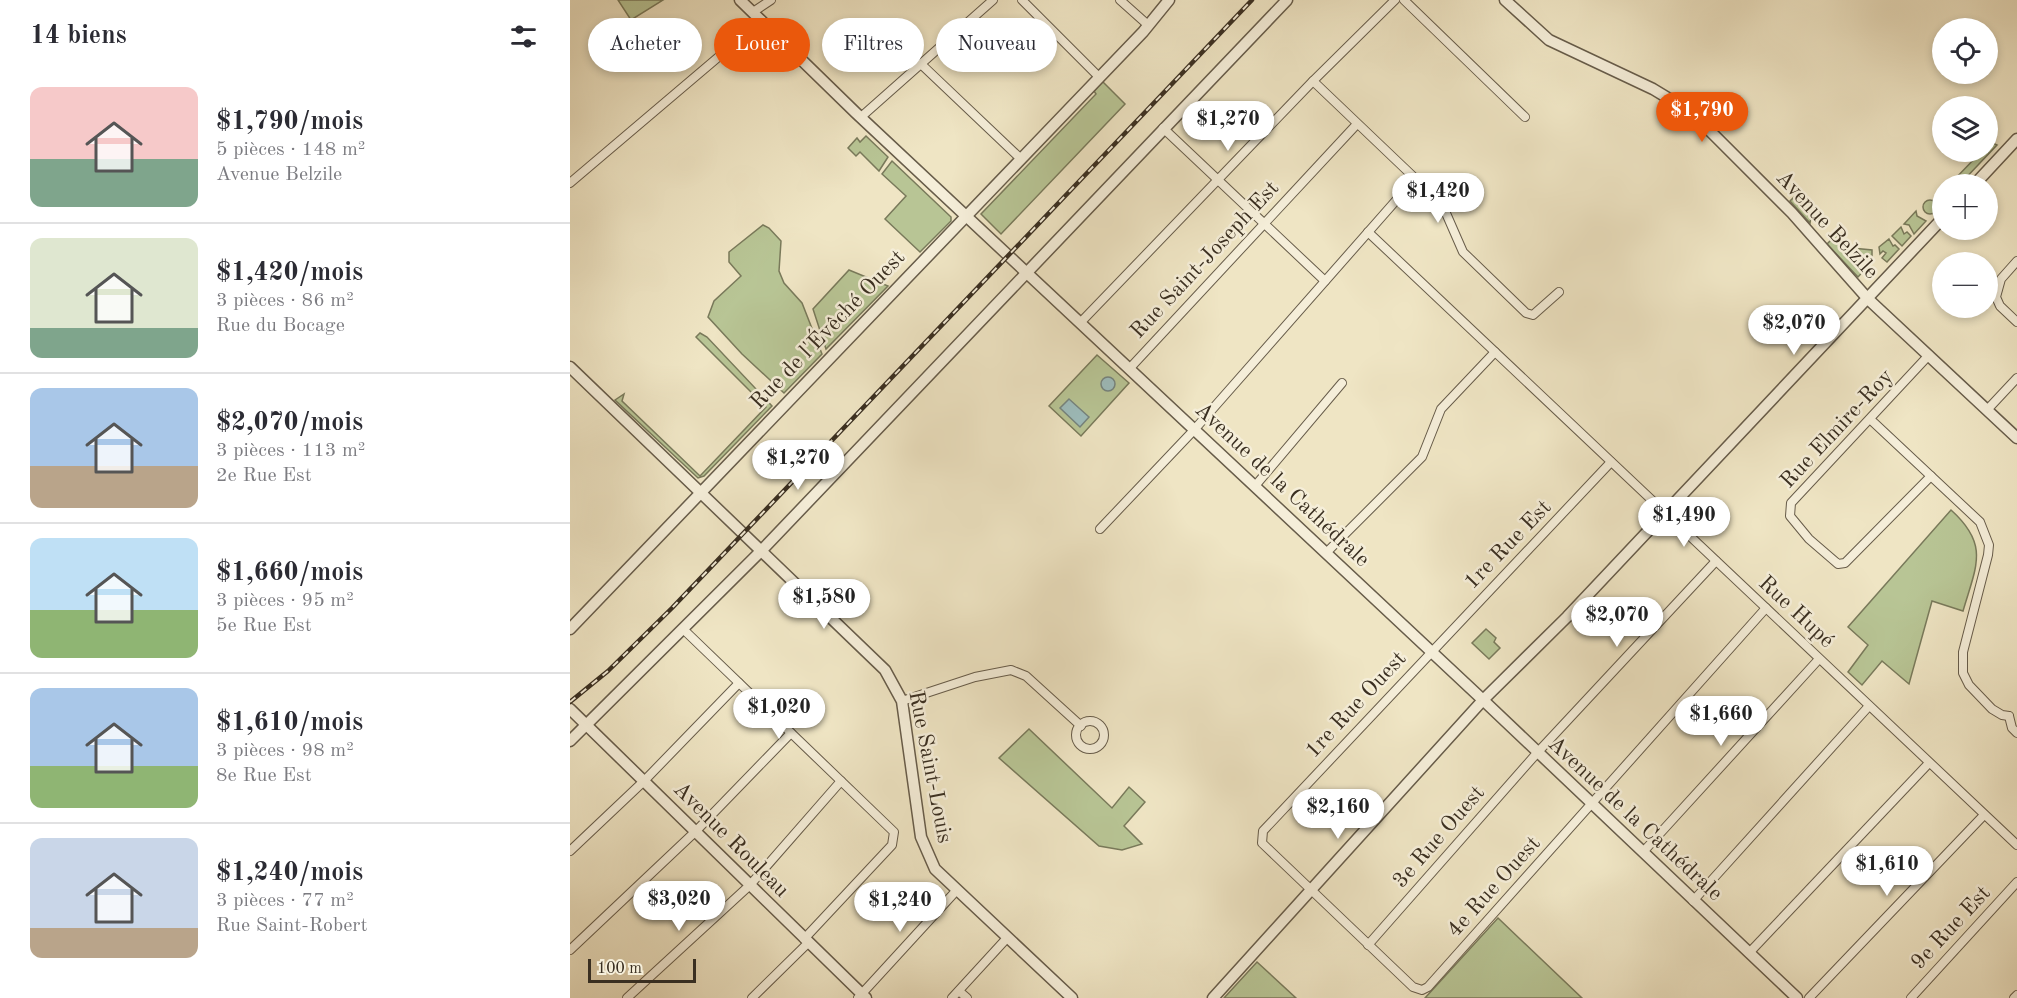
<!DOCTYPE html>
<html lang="fr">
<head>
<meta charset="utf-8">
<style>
  :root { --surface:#fff; --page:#f2f2f3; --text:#2b2b33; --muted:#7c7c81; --line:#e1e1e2; --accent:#ea580c }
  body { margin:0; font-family:"Old Standard TT",serif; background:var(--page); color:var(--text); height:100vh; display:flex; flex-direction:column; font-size:22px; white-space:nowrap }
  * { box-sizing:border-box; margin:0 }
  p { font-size:20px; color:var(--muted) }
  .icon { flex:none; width:33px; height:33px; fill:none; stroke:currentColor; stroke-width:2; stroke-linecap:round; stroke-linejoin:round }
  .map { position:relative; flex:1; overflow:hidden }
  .sheet { display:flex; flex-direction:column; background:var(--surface); width:570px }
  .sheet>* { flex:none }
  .hud { position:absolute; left:18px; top:18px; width:570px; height:54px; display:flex; gap:12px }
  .controls { position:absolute; left:1362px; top:18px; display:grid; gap:12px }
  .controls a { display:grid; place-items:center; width:66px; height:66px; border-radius:50%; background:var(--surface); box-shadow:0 3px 9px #0003; font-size:30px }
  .scale { position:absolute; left:18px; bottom:15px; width:108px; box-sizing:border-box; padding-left:6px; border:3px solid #3a2f21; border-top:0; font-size:16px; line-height:21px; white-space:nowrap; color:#3a2f21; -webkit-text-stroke:4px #f5eed9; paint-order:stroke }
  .price { position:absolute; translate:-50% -51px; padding:0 14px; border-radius:21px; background:#fff; color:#222; font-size:20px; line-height:39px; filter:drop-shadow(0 2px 3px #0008) }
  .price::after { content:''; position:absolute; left:50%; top:36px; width:18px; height:14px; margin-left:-9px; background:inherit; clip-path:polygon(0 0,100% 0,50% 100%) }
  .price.on { background:var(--accent); color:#fff }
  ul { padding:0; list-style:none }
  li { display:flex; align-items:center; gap:18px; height:150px; padding:0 30px }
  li+li { border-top:2px solid var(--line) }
  li span { display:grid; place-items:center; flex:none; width:168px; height:120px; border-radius:12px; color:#555 }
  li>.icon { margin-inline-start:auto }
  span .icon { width:72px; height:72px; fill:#fffc; stroke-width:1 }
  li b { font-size:26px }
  h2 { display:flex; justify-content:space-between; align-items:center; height:72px; padding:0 30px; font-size:26px }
  .tag { padding:0 21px; border-radius:27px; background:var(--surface); box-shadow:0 3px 9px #0003; font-size:21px; line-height:54px }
  .tag.on { background:var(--accent); color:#fff }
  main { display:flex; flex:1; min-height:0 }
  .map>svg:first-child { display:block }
  .green { fill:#b8c595; stroke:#797a5b; stroke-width:1.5 }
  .water { fill:#9dbdbd; stroke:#75847f; stroke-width:1.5 }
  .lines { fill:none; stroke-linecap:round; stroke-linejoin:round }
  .minor-casing { stroke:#675c4a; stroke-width:10 }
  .tertiary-casing { stroke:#675c4a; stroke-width:13 }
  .minor { stroke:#f5eed9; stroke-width:8 }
  .tertiary { stroke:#f5eed9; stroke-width:10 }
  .rail-casing { stroke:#3a2f21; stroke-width:4.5 }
  .rail { stroke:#f5eed9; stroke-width:2; stroke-dasharray:7; stroke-linecap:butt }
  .labels { text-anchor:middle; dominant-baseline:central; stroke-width:5; stroke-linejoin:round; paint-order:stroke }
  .street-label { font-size:22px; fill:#3a2f21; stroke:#f5eed9 }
</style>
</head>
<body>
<main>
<section class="sheet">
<h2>14 biens<svg class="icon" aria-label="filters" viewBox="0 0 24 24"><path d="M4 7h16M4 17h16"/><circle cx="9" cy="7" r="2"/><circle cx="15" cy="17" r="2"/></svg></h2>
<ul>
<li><span style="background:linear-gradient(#f6c9c9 60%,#7fa58c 0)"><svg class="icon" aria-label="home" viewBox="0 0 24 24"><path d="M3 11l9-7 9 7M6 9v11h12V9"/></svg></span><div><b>$1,790/mois</b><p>5 pièces · 148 m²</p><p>Avenue Belzile</p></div></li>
<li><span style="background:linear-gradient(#dfe7d0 75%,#7fa58c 0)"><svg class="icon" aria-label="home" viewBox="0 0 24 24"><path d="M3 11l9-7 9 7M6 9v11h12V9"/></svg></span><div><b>$1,420/mois</b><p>3 pièces · 86 m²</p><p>Rue du Bocage</p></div></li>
<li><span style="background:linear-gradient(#a9c7e8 65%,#b9a48a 0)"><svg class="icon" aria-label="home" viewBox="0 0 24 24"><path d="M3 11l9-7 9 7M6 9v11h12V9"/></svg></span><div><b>$2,070/mois</b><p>3 pièces · 113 m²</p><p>2e Rue Est</p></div></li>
<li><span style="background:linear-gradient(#bfe0f5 60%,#8fb573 0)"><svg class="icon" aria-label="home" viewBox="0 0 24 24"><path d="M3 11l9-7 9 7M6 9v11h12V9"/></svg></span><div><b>$1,660/mois</b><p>3 pièces · 95 m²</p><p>5e Rue Est</p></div></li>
<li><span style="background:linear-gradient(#a9c7e8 65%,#8fb573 0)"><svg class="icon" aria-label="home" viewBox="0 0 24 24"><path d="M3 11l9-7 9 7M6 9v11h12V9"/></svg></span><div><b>$1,610/mois</b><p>3 pièces · 98 m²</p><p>8e Rue Est</p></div></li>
<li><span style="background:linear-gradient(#c9d6e8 75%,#b9a48a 0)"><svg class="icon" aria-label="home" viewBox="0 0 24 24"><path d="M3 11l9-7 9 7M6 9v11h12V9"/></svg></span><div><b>$1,240/mois</b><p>3 pièces · 77 m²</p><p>Rue Saint-Robert</p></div></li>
</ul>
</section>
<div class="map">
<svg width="1447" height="998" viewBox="0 0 1447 998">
  <rect width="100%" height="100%" fill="#efe5c4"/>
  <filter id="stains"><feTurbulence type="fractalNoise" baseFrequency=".00333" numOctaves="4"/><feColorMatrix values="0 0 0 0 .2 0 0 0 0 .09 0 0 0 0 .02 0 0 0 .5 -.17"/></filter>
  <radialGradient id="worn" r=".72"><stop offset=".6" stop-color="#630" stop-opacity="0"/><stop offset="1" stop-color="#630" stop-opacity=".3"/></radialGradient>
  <g class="green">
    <path d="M 48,0 L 93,0 L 61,20 Z"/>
    <path d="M 532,81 L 555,104 L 431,234 L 411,214 L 526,94 L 524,91 Z"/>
    <path d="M 296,136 L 318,157 L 309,171 L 290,152 L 286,156 L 278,148 L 287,138 L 290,142 Z"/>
    <path d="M 1418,141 L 1427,145 L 1390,184 L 1380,184 L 1411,152 L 1418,152 Z"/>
    <path d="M 322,161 L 381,217 L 381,221 L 350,252 L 315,219 L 336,196 L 312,174 Z"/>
    <path d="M 1226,195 L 1242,211 L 1240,223 L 1220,201 Z"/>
    <circle cx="1360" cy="207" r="7"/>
    <path d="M 1346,211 L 1347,216 L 1356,221 L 1344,234 L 1339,225 L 1334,224 Z"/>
    <path d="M 193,225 L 199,228 L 211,241 L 209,271 L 214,283 L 232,303 L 252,354 L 214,393 L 172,354 L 138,317 L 144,301 L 171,276 L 159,262 L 159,252 Z"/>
    <path d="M 1331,227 L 1334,234 L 1337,232 L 1341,236 L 1332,246 L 1322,236 Z"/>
    <path d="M 1266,235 L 1282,248 L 1302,250 L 1302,262 L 1288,277 L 1257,244 Z"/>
    <path d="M 1319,239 L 1323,246 L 1325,245 L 1329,249 L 1317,262 L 1312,258 L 1316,253 L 1313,251 L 1310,254 L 1309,247 Z"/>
    <path d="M 279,270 L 318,286 L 256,349 L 243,309 Z"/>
    <path d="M 130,333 L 137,337 L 202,406 L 134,476 L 128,478 L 45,400 L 54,394 L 52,401 L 130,476 L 196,407 L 126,337 Z"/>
    <path d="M 527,355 L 559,383 L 511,436 L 479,406 Z"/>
    <path d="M 1381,510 C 1420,545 1406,566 1393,611 L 1362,601 L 1339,684 L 1312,661 L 1292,685 L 1278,672 L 1298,645 L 1278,627 Z"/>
    <path d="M 916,629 L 926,638 L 924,642 L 930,648 L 919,659 L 902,643 Z"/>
    <path d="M 459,729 L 542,808 L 559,787 L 575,802 L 554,826 L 572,844 L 552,850 L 529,846 L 429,758 Z"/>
    <path d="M 928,918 L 1012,998 L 855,998 Z"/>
    <path d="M 687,962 L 726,998 L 654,998 Z"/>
  </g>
  <g class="water">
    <circle cx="538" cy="384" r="7"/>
    <path d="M 499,399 L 519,417 L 510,427 L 490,408 Z"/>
  </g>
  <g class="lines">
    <g class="minor-casing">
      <g id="minor">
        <path d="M 452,0 L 529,77"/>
        <path d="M 550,0 L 578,25"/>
        <path d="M 834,0 L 955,117"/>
        <path d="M 183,12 L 201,0"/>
        <path d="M 351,64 L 451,159"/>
        <path d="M 743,81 L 872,204 L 893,252 L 956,313 L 963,315 L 989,292"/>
        <path d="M 291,117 L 423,0"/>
        <path d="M 593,128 L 755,281"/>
        <path d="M 0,183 L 192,20"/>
        <path d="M 798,232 L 1447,845"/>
        <path d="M 1447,261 L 1431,279 L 1426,297 L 1430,306 L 1447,322"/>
        <path d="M 510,323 L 743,81 L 825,0"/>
        <path d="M 1359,355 L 1221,503 L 1220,516 L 1239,539 L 1268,564 L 1275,563 L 1361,476"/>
        <path d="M 560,368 L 787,124"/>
        <path d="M 1417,410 L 1447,378"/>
        <path d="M 1300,419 L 1410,522 L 1419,545 L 1418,555 L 1393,652 L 1393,673 L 1399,685 L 1422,709 L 1432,715 L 1439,716"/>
        <path d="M 1041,462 L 693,831 L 692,843 L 843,987 L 852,990 L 858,987 L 1196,608"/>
        <path d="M 685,486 L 772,383"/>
        <path d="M 530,529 L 624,430 L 844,180"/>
        <path d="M 756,553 L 852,457 L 871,409 L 925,352"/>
        <path d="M 113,629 L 324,832 L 322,845 L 234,939"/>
        <path d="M 332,701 L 405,677 L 441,670 L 456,676 L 511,726"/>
        <path d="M 1439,716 L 1442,728 L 1447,733"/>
        <circle cx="520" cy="735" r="14"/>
        <path d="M 0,851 L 74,781 L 169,683"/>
        <path d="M 1073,852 L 1249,659"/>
        <path d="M 1123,901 L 1299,706"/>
        <path d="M 798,945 L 967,753 L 1146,561"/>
        <path d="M 0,950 L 126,831 L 221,733"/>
        <path d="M 1179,953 L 1359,763"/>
        <path d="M 389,991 L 397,998"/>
        <path d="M 57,998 L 180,885 L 271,781"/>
        <path d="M 182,998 L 238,943"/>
        <path d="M 288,998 L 386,891"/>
        <path d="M 382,998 L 437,938"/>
        <path d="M 1239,998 L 1414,815"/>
        <path d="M 1341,998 L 1447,882"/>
        <path d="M 1444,998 L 1447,995"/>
      </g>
    </g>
    <g class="tertiary-casing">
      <g id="tertiary">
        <path d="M 170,0 L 286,113 L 913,700 L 1227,998"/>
        <path d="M 935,0 L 979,40 L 1083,89 L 1121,112 L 1222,213 L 1298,299 L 1447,438"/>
        <path d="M 1405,184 L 1447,139"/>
        <path d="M 0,367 L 315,670 L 332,701 L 351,837 L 365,869 L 502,998"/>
        <path d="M 0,629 L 573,32 L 599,0"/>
        <path d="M 0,709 L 296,998"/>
        <path d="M 0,741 L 192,550 L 717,0"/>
        <path d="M 643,998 L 913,700 L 997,617 L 1372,219"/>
      </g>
    </g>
    <use href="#minor" class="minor"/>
    <use href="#tertiary" class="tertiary"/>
    <g class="rail-casing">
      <path id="rail" d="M 0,702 L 38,671 L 102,608 L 682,0"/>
    </g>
    <use href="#rail" class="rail"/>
  </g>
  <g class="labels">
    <g class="street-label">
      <text transform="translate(1257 225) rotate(47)">Avenue Belzile</text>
      <text transform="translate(635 260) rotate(-47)">Rue Saint-Joseph Est</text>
      <text transform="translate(258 330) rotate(-46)">Rue de l'Évêché Ouest</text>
      <text transform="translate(1267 429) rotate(-47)">Rue Elmire-Roy</text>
      <text transform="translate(712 485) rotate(43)">Avenue de la Cathédrale</text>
      <text transform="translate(938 545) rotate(-46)">1re Rue Est</text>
      <text transform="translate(1226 612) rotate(43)">Rue Hupé</text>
      <text transform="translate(786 705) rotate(-47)">1re Rue Ouest</text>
      <text transform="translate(360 767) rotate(79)">Rue Saint-Louis</text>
      <text transform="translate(1065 819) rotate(43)">Avenue de la Cathédrale</text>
      <text transform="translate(869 837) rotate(-49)">3e Rue Ouest</text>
      <text transform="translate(161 840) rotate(45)">Avenue Rouleau</text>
      <text transform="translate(924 887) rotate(-48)">4e Rue Ouest</text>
      <text transform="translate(1381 928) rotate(-47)">9e Rue Est</text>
    </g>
  </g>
  <rect width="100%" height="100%" filter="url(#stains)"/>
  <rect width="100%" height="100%" fill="url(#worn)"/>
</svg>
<div class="controls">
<a><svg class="icon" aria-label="locate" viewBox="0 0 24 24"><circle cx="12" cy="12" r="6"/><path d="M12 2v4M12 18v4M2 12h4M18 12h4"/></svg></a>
<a><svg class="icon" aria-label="layers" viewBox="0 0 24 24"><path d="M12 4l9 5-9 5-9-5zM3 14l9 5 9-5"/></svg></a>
<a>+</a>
<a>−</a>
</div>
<div class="scale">100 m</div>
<b class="price on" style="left:1132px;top:143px">$1,790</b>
<b class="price" style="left:658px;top:152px">$1,270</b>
<b class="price" style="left:868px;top:224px">$1,420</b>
<b class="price" style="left:1224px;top:356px">$2,070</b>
<b class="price" style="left:228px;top:491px">$1,270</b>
<b class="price" style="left:1114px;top:548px">$1,490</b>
<b class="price" style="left:254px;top:630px">$1,580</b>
<b class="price" style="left:1047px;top:648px">$2,070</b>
<b class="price" style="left:209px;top:740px">$1,020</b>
<b class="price" style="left:1151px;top:747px">$1,660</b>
<b class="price" style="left:768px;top:840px">$2,160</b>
<b class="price" style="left:1317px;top:897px">$1,610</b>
<b class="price" style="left:109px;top:932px">$3,020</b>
<b class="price" style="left:330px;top:933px">$1,240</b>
<div class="hud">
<a class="tag">Acheter</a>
<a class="tag on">Louer</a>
<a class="tag">Filtres</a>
<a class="tag">Nouveau</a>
</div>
</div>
</main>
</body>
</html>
